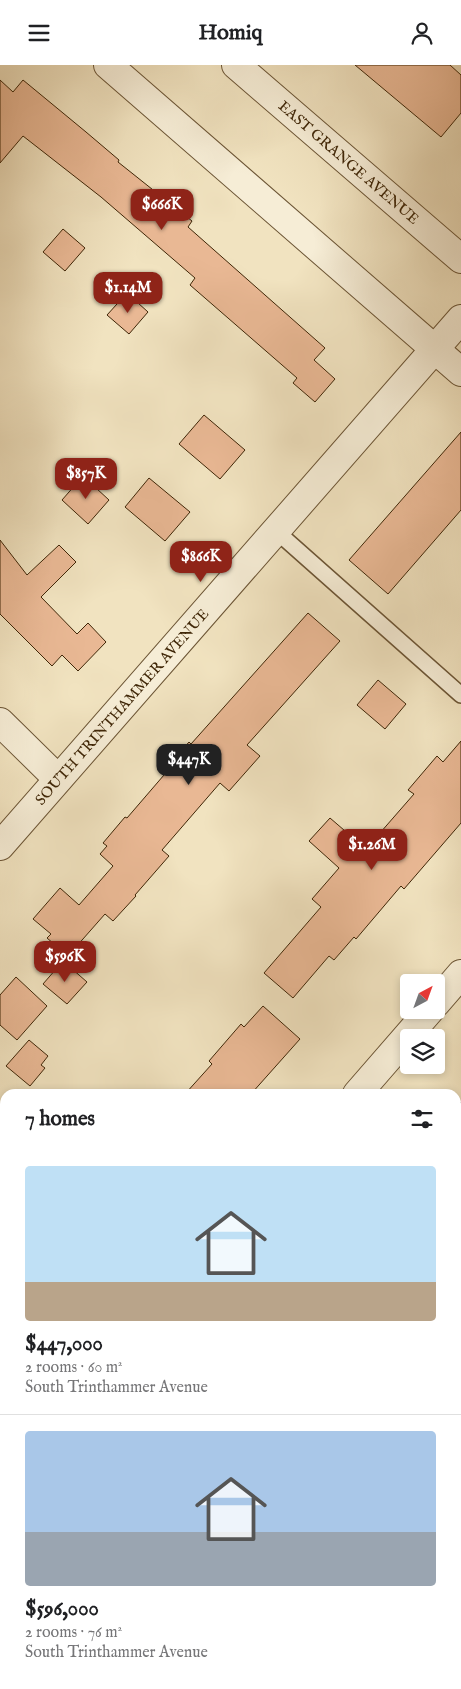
<!DOCTYPE html>
<html lang="en">
<head>
<meta charset="utf-8">
<style>
  :root { --surface:#fff; --page:#f6f6f6; --text:#202124; --muted:#757577; --line:#e0e0e0; --accent:#8f2418 }
  body { margin:0; font-family:"IM FELL English",serif; background:var(--page); color:var(--text); height:100vh; display:flex; flex-direction:column; font-size:19px; white-space:nowrap }
  * { box-sizing:border-box; margin:0 }
  p { font-size:16px; color:var(--muted) }
  .icon { flex:none; width:28px; height:28px; fill:none; stroke:currentColor; stroke-width:2; stroke-linecap:round; stroke-linejoin:round }
  .map { position:relative; flex:1; overflow:hidden }
  .sheet { position:absolute; left:0px; top:1024px; width:461px; height:601px; display:flex; flex-direction:column; background:var(--surface); border-radius:15px 15px 0 0; box-shadow:0 2px 8px #0003 }
  .sheet>* { flex:none }
  .needle { width:32px; rotate:41deg }
  .fabs { position:absolute; left:400px; top:909px; display:grid; gap:10px }
  .fabs a { display:grid; place-items:center; width:45px; height:45px; border-radius:5px; background:var(--surface); box-shadow:0 2px 8px #0003; font-size:25px }
  .price { position:absolute; translate:-50% -42px; padding:0 11px; border-radius:10px; background:var(--accent); color:#fff; font-size:16px; line-height:32px; filter:drop-shadow(0 1px 2px #0008) }
  .price::after { content:''; position:absolute; left:50%; top:30px; width:15px; height:11px; margin-left:-8px; background:inherit; clip-path:polygon(0 0,100% 0,50% 100%) }
  .price.current { background:#222; color:#fff }
  ul { padding:0; list-style:none }
  li { display:grid; align-content:center; gap:10px; height:265px; padding:0 25px }
  li+li { border-top:1px solid var(--line) }
  li span { display:grid; place-items:center; height:155px; border-radius:5px; color:#555 }
  li>.icon { margin-inline-start:auto }
  span .icon { width:90px; height:90px; fill:#fffc; stroke-width:1 }
  li b { font-size:21px }
  h2 { display:flex; justify-content:space-between; align-items:center; height:60px; padding:0 25px; font-size:21px }
  header { display:flex; justify-content:space-between; align-items:center; height:65px; padding:0 25px; background:var(--surface); font-size:22px; font-weight:800 }
  .map>svg:first-child { display:block }
  .green { fill:#b8c494; stroke:#7c754e }
  .building { fill:#e9b894; stroke:#3f2607 }
  .lines { fill:none; stroke-linecap:round; stroke-linejoin:round }
  .service-casing { stroke:#6c5535; stroke-width:18 }
  .minor-casing { stroke:#6c5535; stroke-width:30 }
  .secondary-casing { stroke:#3f2607; stroke-width:30 }
  .service { stroke:#f6edd6; stroke-width:15 }
  .minor { stroke:#f6edd6; stroke-width:28 }
  .secondary { stroke:#f6edd6; stroke-width:28 }
  .labels { text-anchor:middle; dominant-baseline:central; stroke-width:5; stroke-linejoin:round; paint-order:stroke }
  .street-label { font-size:15px; fill:#3f2607; stroke:#f6edd6 }
</style>
</head>
<body>
<header><svg class="icon" aria-label="menu" viewBox="0 0 24 24"><path d="M4 6h16M4 12h16M4 18h16"/></svg>Homiq<svg class="icon" aria-label="person" viewBox="0 0 24 24"><circle cx="12" cy="8" r="4"/><path d="M4 21q1-7 8-7t8 7"/></svg></header>
<div class="map">
<svg width="461" height="1624" viewBox="0 0 461 1624">
  <rect width="100%" height="100%" fill="#f1e3c0"/>
  <filter id="stains"><feTurbulence type="fractalNoise" baseFrequency=".004" numOctaves="4"/><feColorMatrix values="0 0 0 0 .2 0 0 0 0 .09 0 0 0 0 .02 0 0 0 .5 -.17"/></filter>
  <radialGradient id="worn" r=".72"><stop offset=".6" stop-color="#630" stop-opacity="0"/><stop offset="1" stop-color="#630" stop-opacity=".3"/></radialGradient>
  <path class="green" d="M 461,1100 L 461,1624 L 4,1624 L 7,1620 L 456,1620 L 456,1105 Z"/>
  <g class="building">
    <path d="M 355,0 L 450,0 L 461,10 L 461,48 L 441,72 Z"/>
    <path d="M 0,15 L 13,27 L 23,15 L 86,67 L 119,95 L 118,97 L 192,156 L 188,162 L 325,283 L 314,295 L 335,314 L 315,337 L 293,318 L 297,313 L 190,220 L 195,213 L 101,132 L 23,71 L 0,98 Z"/>
    <path d="M 63,164 L 85,183 L 65,206 L 43,187 Z"/>
    <path d="M 127,228 L 148,247 L 129,269 L 107,250 Z"/>
    <path d="M 204,350 L 245,385 L 220,414 L 179,379 Z"/>
    <path d="M 461,367 L 461,445 L 388,529 L 349,495 Z"/>
    <path d="M 83,411 L 109,435 L 88,459 L 62,435 Z"/>
    <path d="M 149,413 L 190,447 L 165,476 L 125,442 Z"/>
    <path d="M 0,475 L 27,510 L 59,480 L 76,497 L 41,532 L 77,569 L 88,558 L 106,577 L 78,606 L 62,590 L 52,601 L 0,549 Z"/>
    <path d="M 308,548 L 340,576 L 247,680 L 260,691 L 229,726 L 220,718 L 162,785 L 169,791 L 135,830 L 136,831 L 113,856 L 105,849 L 68,891 L 47,873 L 51,869 L 33,854 L 60,823 L 79,840 L 113,801 L 100,789 L 107,781 L 103,778 L 125,752 L 127,753 L 164,710 L 162,708 L 189,677 L 191,679 Z"/>
    <path d="M 378,615 L 406,639 L 385,664 L 357,640 Z"/>
    <path d="M 461,676 L 461,758 L 404,824 L 401,821 L 356,874 L 354,872 L 334,895 L 329,891 L 293,933 L 264,908 L 321,842 L 312,834 L 339,803 L 309,776 L 330,753 L 366,784 L 414,729 L 408,725 L 437,691 L 443,697 Z"/>
    <path d="M 63,896 L 87,917 L 67,939 L 43,919 Z"/>
    <path d="M 16,912 L 47,941 L 17,975 L 0,960 L 0,930 Z"/>
    <path d="M 263,941 L 300,974 L 251,1029 L 185,1029 L 212,999 L 209,996 L 241,959 L 244,962 Z"/>
    <path d="M 29,975 L 48,991 L 41,1000 L 45,1003 L 30,1021 L 6,1001 Z"/>
  </g>
  <g class="lines">
    <g class="service-casing">
      <path id="service" d="M 275,465 L 461,630"/>
    </g>
    <g class="minor-casing">
      <g id="minor">
        <path d="M 108,0 L 461,307"/>
        <path id="s1" d="M 236,0 L 461,194"/>
        <path d="M 0,657 L 58,714"/>
        <path id="s2" d="M 0,781 L 461,254"/>
        <path d="M 436,938 L 461,909"/>
        <path d="M 357,1029 L 430,945"/>
        <path d="M 0,1436 L 5,1431"/>
      </g>
    </g>
    <g class="secondary-casing">
      <g id="secondary">
        <path d="M 456,1057 L 461,1052"/>
        <path d="M 0,1574 L 5,1569"/>
      </g>
    </g>
    <use href="#service" class="service"/>
    <use href="#minor" class="minor"/>
    <use href="#secondary" class="secondary"/>
  </g>
  <g class="labels">
    <g class="street-label">
      <text stroke="none"><textPath href="#s1" startOffset="149">EAST GRANGE AVENUE</textPath></text>
      <text stroke="none"><textPath href="#s2" startOffset="185">SOUTH TRINTHAMMER AVENUE</textPath></text>
    </g>
  </g>
  <rect width="100%" height="100%" filter="url(#stains)"/>
  <rect width="100%" height="100%" fill="url(#worn)"/>
</svg>
<div class="fabs">
<a><svg class="needle" viewBox="-14 -14 28 28"><path d="M0-13l5 13h-10z" fill="#e53935"/><path d="M0 13l5-13h-10z" fill="#757577"/></svg></a>
<a><svg class="icon" aria-label="layers" viewBox="0 0 24 24"><path d="M12 4l9 5-9 5-9-5zM3 14l9 5 9-5"/></svg></a>
</div>
<b class="price" style="left:162px;top:166px">$666K</b>
<b class="price" style="left:128px;top:249px">$1.14M</b>
<b class="price" style="left:86px;top:435px">$857K</b>
<b class="price" style="left:201px;top:518px">$866K</b>
<b class="price current" style="left:189px;top:721px">$447K</b>
<b class="price" style="left:372px;top:806px">$1.26M</b>
<b class="price" style="left:65px;top:918px">$596K</b>
<section class="sheet">
<h2>7 homes<svg class="icon" aria-label="filters" viewBox="0 0 24 24"><path d="M4 7h16M4 17h16"/><circle cx="9" cy="7" r="2"/><circle cx="15" cy="17" r="2"/></svg></h2>
<ul>
<li><span style="background:linear-gradient(#bfe0f5 75%,#b9a48a 0)"><svg class="icon" aria-label="home" viewBox="0 0 24 24"><path d="M3 11l9-7 9 7M6 9v11h12V9"/></svg></span><div><b>$447,000</b><p>2 rooms · 60 m²</p><p>South Trinthammer Avenue</p></div></li>
<li><span style="background:linear-gradient(#a9c7e8 65%,#9aa5b1 0)"><svg class="icon" aria-label="home" viewBox="0 0 24 24"><path d="M3 11l9-7 9 7M6 9v11h12V9"/></svg></span><div><b>$596,000</b><p>2 rooms · 76 m²</p><p>South Trinthammer Avenue</p></div></li>
</ul>
</section>
</div>
</body>
</html>
